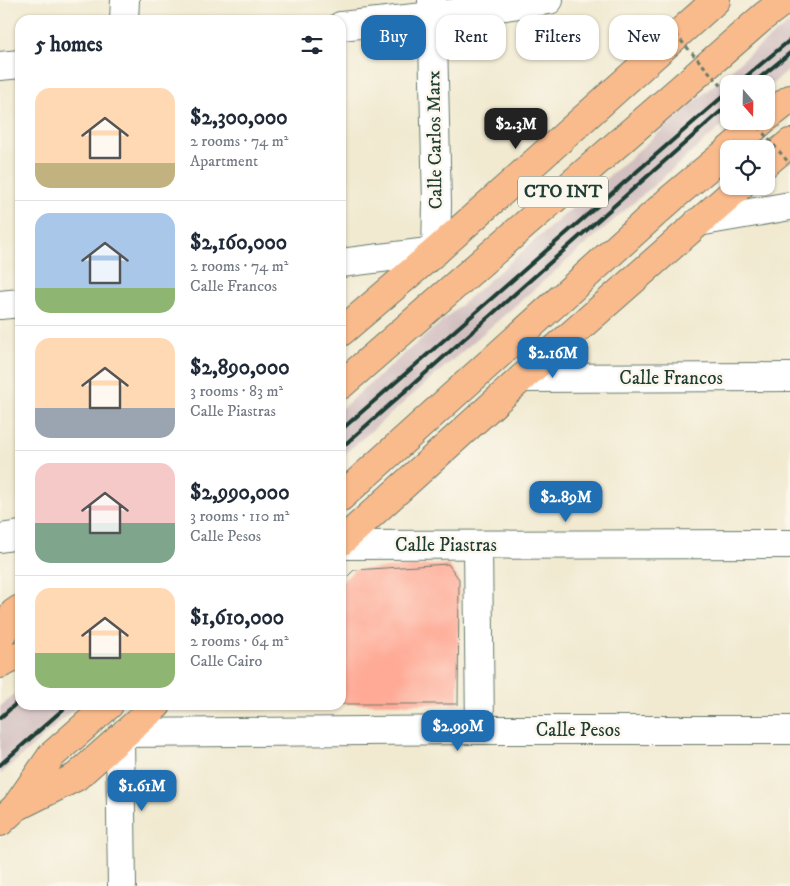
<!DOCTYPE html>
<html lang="en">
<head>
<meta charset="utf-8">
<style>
  :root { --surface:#fff; --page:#f2f2f3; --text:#1f2937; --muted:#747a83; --line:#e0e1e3; --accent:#1f6fb2 }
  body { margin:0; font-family:"IM FELL DW Pica",serif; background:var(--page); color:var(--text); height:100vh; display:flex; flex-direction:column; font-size:19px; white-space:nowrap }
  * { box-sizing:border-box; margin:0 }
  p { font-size:16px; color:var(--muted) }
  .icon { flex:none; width:28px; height:28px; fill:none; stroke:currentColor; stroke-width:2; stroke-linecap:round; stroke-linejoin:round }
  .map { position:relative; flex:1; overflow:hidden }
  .drawer { position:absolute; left:15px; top:15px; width:331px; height:695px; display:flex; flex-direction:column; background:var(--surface); border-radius:15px; box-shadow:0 1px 4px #0004 }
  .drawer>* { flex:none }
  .top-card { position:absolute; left:361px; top:15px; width:354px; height:45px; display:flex; gap:10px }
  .needle { width:32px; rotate:160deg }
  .buttons { position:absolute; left:720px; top:75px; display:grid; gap:10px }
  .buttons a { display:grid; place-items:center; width:55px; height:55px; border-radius:10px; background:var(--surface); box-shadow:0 1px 4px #0004; font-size:25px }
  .price { position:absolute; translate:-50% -42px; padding:0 11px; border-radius:10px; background:var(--accent); color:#fff; font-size:16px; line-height:32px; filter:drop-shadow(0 1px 2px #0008) }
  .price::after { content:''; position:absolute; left:50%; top:30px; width:15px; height:11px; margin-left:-8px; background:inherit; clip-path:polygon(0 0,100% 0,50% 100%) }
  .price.current { background:#222; color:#fff }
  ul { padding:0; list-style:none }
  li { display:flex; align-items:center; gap:15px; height:125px; padding:0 20px }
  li+li { border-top:1px solid var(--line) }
  li span { display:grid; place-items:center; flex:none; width:140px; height:100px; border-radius:15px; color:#555 }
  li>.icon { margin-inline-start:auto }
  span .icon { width:60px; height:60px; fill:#fffc; stroke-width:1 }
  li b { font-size:21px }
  h2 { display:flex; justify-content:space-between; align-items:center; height:60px; padding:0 20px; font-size:21px }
  .chip { padding:0 18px; border-radius:15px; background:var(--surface); box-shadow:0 1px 4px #0004; font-size:18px; line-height:45px }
  .chip.current { background:var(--accent); color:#fff }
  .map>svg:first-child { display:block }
  .industrial { fill:#d2bfc0 }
  .building { fill:#feaa96 }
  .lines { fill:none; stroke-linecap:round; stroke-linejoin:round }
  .minor-casing { stroke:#687a6b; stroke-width:30 }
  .major-casing { stroke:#687a6b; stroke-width:30 }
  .highway-casing { stroke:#687a6b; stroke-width:30 }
  .minor { stroke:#fff; stroke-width:28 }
  .major { stroke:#fabb8c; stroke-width:28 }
  .highway { stroke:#fabb8c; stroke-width:28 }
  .rail { stroke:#1f3d34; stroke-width:4 }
  .path-bridge { stroke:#687a6b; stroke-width:3; stroke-dasharray:4 4; stroke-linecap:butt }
  .labels { text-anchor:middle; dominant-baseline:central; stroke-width:5; stroke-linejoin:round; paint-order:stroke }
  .shield { fill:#fbf7ec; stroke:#61756b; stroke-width:1 }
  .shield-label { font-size:18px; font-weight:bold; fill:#1f3d34 }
  .street-label { font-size:19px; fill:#1f3d34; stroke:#fbf7ec }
</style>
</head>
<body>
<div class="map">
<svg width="790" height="886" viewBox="0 0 790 886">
  <rect width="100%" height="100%" fill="#fbf7ec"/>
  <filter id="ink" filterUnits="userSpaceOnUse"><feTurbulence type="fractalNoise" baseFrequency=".02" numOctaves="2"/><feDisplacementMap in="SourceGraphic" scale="10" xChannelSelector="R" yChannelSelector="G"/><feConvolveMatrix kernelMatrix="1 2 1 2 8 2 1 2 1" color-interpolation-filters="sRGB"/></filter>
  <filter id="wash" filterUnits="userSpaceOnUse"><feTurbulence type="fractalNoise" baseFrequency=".0096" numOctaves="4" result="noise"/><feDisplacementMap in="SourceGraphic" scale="20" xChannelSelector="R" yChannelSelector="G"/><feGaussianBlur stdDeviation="1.12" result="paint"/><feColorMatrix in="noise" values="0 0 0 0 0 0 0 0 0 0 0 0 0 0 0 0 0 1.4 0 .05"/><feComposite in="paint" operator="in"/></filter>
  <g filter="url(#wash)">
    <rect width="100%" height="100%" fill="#f1ead1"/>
    <g class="industrial">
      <path d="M 790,22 L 790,69 L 766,89 L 766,84 L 729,84 L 729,120 L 341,457 L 341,409 L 747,56 Z"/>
      <path d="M 20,689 L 20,705 L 79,705 L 0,775 L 0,707 Z"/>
    </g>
    <g id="blocks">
      <path class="building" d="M 448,564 L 459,579 L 458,704 L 341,704 L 341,583 L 354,570 Z"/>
    </g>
  </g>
  <g filter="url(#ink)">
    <use href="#blocks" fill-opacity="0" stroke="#687a6b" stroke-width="1"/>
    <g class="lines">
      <g class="minor-casing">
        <g id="minor">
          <path d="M 124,20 L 125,0"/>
          <path d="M 341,26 L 433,16 L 549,0"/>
          <path d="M 0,66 L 20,64"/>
          <path d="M 698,222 L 790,206"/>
          <path d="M 341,263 L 436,251 L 437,204 L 432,0"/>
          <path d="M 0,305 L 20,303"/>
          <path d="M 522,378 L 790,377"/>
          <path d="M 0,538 L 20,535"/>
          <path d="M 341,545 L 790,544"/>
          <path d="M 478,545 L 480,730"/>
          <path d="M 125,733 L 480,730 L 790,730"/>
          <path d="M 120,738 L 122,886"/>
        </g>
      </g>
      <g class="major-casing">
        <g id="major">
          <path d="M 766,163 L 790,143"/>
          <path d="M 341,332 L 436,251 L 716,0"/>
          <path d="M 341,542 L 522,378 L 740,186"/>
          <path d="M 0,637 L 14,613 L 20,609"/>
          <path d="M 16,807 L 76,777 L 157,705"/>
        </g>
      </g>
      <g class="highway-casing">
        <g id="highway">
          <path d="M 766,118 L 790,99"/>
          <path d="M 730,149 L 762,121"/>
          <path d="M 341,385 L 764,16 L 785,0"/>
          <path d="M 341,497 L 673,197 L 729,150"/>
          <path d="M 0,664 L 20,655"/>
          <path d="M 0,822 L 16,807 L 52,755 L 109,705"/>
        </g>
      </g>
      <use href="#minor" class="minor"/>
      <use href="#major" class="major"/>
      <use href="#highway" class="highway"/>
      <g class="rail">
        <path d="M 737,84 L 790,40"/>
        <path d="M 752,84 L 790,53"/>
        <path d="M 341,430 L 729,91"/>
        <path d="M 341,448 L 729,104"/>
        <path d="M 0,718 L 20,700"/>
        <path d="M 0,765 L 68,705"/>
      </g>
      <g class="path-bridge">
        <path d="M 665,23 L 729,94"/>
        <path d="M 753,121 L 790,164"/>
      </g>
    </g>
  </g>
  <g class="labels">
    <rect class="shield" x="518" y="176.5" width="90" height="31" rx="4"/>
    <g class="shield-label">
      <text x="563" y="192">CTO INT</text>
    </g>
    <g class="street-label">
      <text transform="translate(435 140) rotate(-91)">Calle Carlos Marx</text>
      <text x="671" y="378">Calle Francos</text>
      <text x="446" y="545">Calle Piastras</text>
      <text x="578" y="730">Calle Pesos</text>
    </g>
  </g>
</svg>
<div class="buttons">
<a><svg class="needle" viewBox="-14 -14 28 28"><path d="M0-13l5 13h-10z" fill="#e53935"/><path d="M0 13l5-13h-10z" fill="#747a83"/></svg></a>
<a><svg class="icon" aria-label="locate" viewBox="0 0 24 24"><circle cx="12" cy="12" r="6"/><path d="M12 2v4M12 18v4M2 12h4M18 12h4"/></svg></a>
</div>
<b class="price current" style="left:516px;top:150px">$2.3M</b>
<b class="price" style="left:553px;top:379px">$2.16M</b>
<b class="price" style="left:566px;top:523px">$2.89M</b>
<b class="price" style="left:458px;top:752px">$2.99M</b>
<b class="price" style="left:142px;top:812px">$1.61M</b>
<div class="top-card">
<a class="chip current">Buy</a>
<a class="chip">Rent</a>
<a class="chip">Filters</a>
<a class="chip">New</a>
</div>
<section class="drawer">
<h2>5 homes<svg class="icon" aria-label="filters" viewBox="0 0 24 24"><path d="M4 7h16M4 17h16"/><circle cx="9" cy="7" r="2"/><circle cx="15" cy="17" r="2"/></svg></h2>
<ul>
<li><span style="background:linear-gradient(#ffd9b3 75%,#c2b280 0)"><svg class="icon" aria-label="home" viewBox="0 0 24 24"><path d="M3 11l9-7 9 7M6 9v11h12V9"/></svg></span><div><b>$2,300,000</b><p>2 rooms · 74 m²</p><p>Apartment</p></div></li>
<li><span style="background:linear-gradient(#a9c7e8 75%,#8fb573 0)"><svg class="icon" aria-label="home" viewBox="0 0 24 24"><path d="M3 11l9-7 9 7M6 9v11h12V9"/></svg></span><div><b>$2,160,000</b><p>2 rooms · 74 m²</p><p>Calle Francos</p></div></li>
<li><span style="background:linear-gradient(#ffd9b3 70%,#9aa5b1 0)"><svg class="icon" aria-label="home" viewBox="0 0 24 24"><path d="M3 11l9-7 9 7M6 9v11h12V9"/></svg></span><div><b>$2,890,000</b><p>3 rooms · 83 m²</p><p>Calle Piastras</p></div></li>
<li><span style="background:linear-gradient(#f6c9c9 60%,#7fa58c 0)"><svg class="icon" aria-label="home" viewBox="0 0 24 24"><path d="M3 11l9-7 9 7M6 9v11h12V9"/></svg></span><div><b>$2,990,000</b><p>3 rooms · 110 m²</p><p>Calle Pesos</p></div></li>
<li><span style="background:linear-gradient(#ffd9b3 65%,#8fb573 0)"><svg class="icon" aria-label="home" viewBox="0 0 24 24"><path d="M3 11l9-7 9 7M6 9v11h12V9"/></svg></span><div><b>$1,610,000</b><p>2 rooms · 64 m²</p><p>Calle Cairo</p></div></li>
</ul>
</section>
</div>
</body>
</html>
